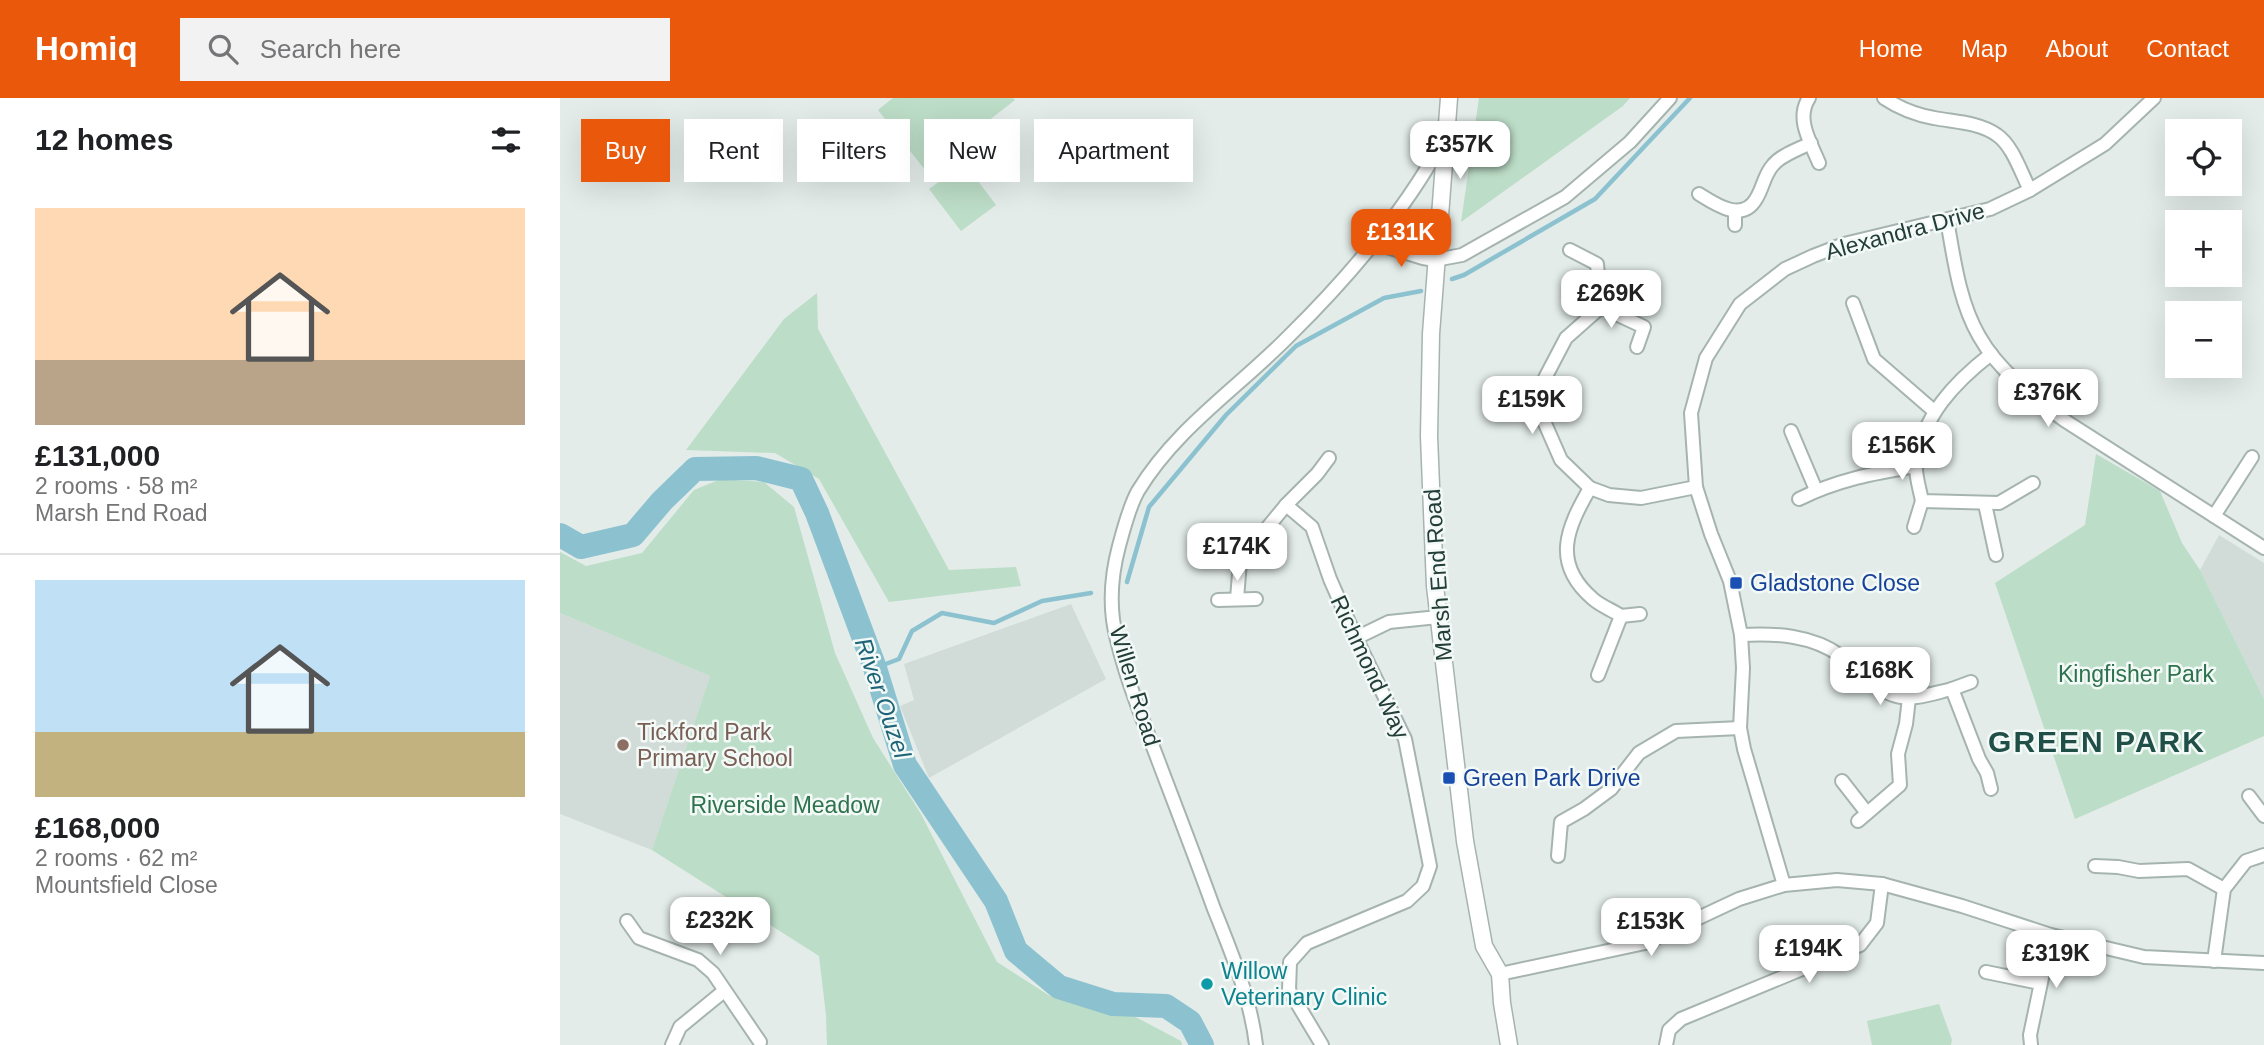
<!DOCTYPE html>
<html lang="en">
<head>
<meta charset="utf-8">
<style>
  :root { --surface:#fff; --page:#f2f2f2; --text:#202124; --muted:#757577; --line:#e0e0e0; --accent:#ea580c }
  body { margin:0; font-family:Helvetica,sans-serif; background:var(--page); color:var(--text); height:100vh; display:flex; flex-direction:column; font-size:26px; white-space:nowrap }
  * { box-sizing:border-box; margin:0 }
  p { font-size:23px; color:var(--muted) }
  .icon { flex:none; width:38px; height:38px; fill:none; stroke:currentColor; stroke-width:2; stroke-linecap:round; stroke-linejoin:round }
  .map { position:relative; flex:1; overflow:hidden }
  .side { display:flex; flex-direction:column; background:var(--surface); width:560px }
  .side>* { flex:none }
  .banner { position:absolute; left:21px; top:21px; width:665px; height:63px; display:flex; gap:14px }
  .controls { position:absolute; left:1605px; top:21px; display:grid; gap:14px }
  .controls a { display:grid; place-items:center; width:77px; height:77px; border-radius:0px; background:var(--surface); box-shadow:0 7px 28px #0002; font-size:35px }
  .price { position:absolute; translate:-50% -60px; padding:0 16px; border-radius:14px; background:#fff; color:#222; font-size:23px; line-height:46px; filter:drop-shadow(0 2px 4px #0008) }
  .price::after { content:''; position:absolute; left:50%; top:42px; width:21px; height:16px; margin-left:-10px; background:inherit; clip-path:polygon(0 0,100% 0,50% 100%) }
  .price.current { background:var(--accent); color:#fff }
  ul { padding:0; list-style:none }
  li { display:grid; align-content:center; gap:14px; height:371px; padding:0 35px }
  li+li { border-top:2px solid var(--line) }
  li span { display:grid; place-items:center; height:217px; border-radius:0px; color:#555 }
  li>.icon { margin-inline-start:auto }
  span .icon { width:126px; height:126px; fill:#fffc; stroke-width:1 }
  li b { font-size:30px }
  h2 { display:flex; justify-content:space-between; align-items:center; height:84px; padding:0 35px; font-size:30px }
  .chip { padding:0 24px; border-radius:0px; background:var(--surface); box-shadow:0 7px 28px #0002; font-size:24px; line-height:63px }
  .chip.current { background:var(--accent); color:#fff }
  header { display:flex; align-items:center; gap:42px; box-sizing:border-box; height:98px; padding:0 35px; background:var(--accent); color:#fff }
  header strong { font-size:33px }
  nav { display:flex; gap:38px; margin-inline-start:auto; font-size:24px }
  .search { width:490px; height:63px; background:var(--page); display:flex; align-items:center; gap:18px; box-sizing:border-box; padding:0 24px; border-radius:0px; color:var(--muted); font-size:26px }
  main { display:flex; flex:1; min-height:0 }
  .map>svg:first-child { display:block }
  .built { fill:#d1dcd8 }
  .green { fill:#bcddc7 }
  .lines { fill:none; stroke-linecap:round; stroke-linejoin:round }
  .stream { stroke:#8cc2d0; stroke-width:4.5 }
  .river { stroke:#8cc2d0; stroke-width:24 }
  .minor-casing { stroke:#a6b4b0; stroke-width:16 }
  .tertiary-casing { stroke:#a6b4b0; stroke-width:19 }
  .minor { stroke:#fff; stroke-width:12 }
  .tertiary { stroke:#fff; stroke-width:16 }
  .transit-dot { fill:#1a4fb4; stroke:#f3f9f6; stroke-width:2.5 }
  .education-dot { fill:#8d6e63; stroke:#f3f9f6; stroke-width:2.5 }
  .culture-dot { fill:#0f9aa8; stroke:#f3f9f6; stroke-width:2.5 }
  .labels { text-anchor:middle; dominant-baseline:central; stroke-width:5; stroke-linejoin:round; paint-order:stroke }
  .street-label { font-size:23px; fill:#233d38; stroke:#f3f9f6 }
  .transit-label { font-size:23px; fill:#164399; stroke:#f3f9f6; text-anchor:start }
  .park-label { font-size:23px; fill:#2e734d; stroke:#f3f9f6 }
  .education-label { font-size:23px; fill:#785e54; stroke:#f3f9f6; text-anchor:start }
  .culture-label { font-size:23px; fill:#0d838f; stroke:#f3f9f6; text-anchor:start }
  .water-label { font-size:24px; font-style:italic; fill:#1e6478; stroke:#f3f9f6 }
  .district-label { font-size:30px; font-weight:bold; letter-spacing:2px; fill:#1f4f46; stroke:#f3f9f6 }
</style>
</head>
<body>
<header>
<strong>Homiq</strong>
<div class="search"><svg class="icon" aria-label="search" viewBox="0 0 24 24"><circle cx="10" cy="10" r="6"/><path d="M15 15l6 6"/></svg>Search here</div>
<nav><a>Home</a><a>Map</a><a>About</a><a>Contact</a></nav>
</header>
<main>
<section class="side">
<h2>12 homes<svg class="icon" aria-label="filters" viewBox="0 0 24 24"><path d="M4 7h16M4 17h16"/><circle cx="9" cy="7" r="2"/><circle cx="15" cy="17" r="2"/></svg></h2>
<ul>
<li><span style="background:linear-gradient(#ffd9b3 70%,#b9a48a 0)"><svg class="icon" aria-label="home" viewBox="0 0 24 24"><path d="M3 11l9-7 9 7M6 9v11h12V9"/></svg></span><div><b>£131,000</b><p>2 rooms · 58 m²</p><p>Marsh End Road</p></div></li>
<li><span style="background:linear-gradient(#bfe0f5 70%,#c2b280 0)"><svg class="icon" aria-label="home" viewBox="0 0 24 24"><path d="M3 11l9-7 9 7M6 9v11h12V9"/></svg></span><div><b>£168,000</b><p>2 rooms · 62 m²</p><p>Mountsfield Close</p></div></li>
</ul>
</section>
<div class="map">
<svg width="1704" height="947" viewBox="0 0 1704 947">
  <rect width="100%" height="100%" fill="#e3ece9"/>
  <g class="built">
    <path d="M 1659,437 L 1704,465 L 1704,601 L 1640,472 Z"/>
    <path d="M 511,506 L 546,581 L 369,680 L 340,608 L 354,602 L 344,566 Z"/>
    <path d="M 0,515 L 150,578 L 92,752 L 0,716 Z"/>
  </g>
  <g class="green">
    <path d="M 333,0 L 453,0 L 455,2 L 365,72 L 318,12 Z"/>
    <path d="M 919,0 L 1070,0 L 1063,8 L 901,124 Z"/>
    <path d="M 388,61 L 394,70 L 403,63 L 436,107 L 401,133 L 369,91 L 380,83 L 372,72 Z"/>
    <path d="M 257,195 L 258,231 L 389,472 L 456,469 L 461,488 L 329,504 L 259,381 L 215,355 L 126,352 L 224,221 Z"/>
    <path d="M 1536,356 L 1600,393 L 1622,445 L 1640,472 L 1704,601 L 1704,638 L 1515,721 L 1435,485 L 1525,427 Z"/>
    <path d="M 161,381 L 204,384 L 234,409 L 275,555 L 313,640 L 361,716 L 437,864 L 490,898 L 570,916 L 621,943 L 622,947 L 267,947 L 266,917 L 259,858 L 92,752 L 150,578 L 0,515 L 0,454 L 26,468 L 82,455 L 134,392 Z"/>
    <path d="M 1379,906 L 1392,942 L 1391,947 L 1312,947 L 1307,923 Z"/>
  </g>
  <g class="lines">
    <g class="stream">
      <path d="M 892,181 L 904,177 L 1035,101 L 1130,0"/>
      <path d="M 567,484 L 589,409 L 666,317 L 736,248 L 824,200 L 861,193"/>
      <path d="M 315,570 L 339,561 L 352,533 L 382,515 L 434,525 L 482,503 L 531,495"/>
    </g>
    <path class="river" d="M 0,437 L 21,449 L 73,437 L 102,403 L 135,371 L 196,370 L 241,381 L 257,415 L 315,570 L 345,667 L 436,803 L 456,853 L 499,889 L 553,906 L 606,908 L 630,924 L 642,947"/>
    <g class="minor-casing">
      <g id="minor">
        <path d="M 1249,0 C 1235,21 1251,45 1259,65"/>
        <path d="M 1324,0 C 1339,10 1357,17 1374,20 C 1394,24 1419,24 1437,37 C 1453,48 1461,75 1470,92"/>
        <path d="M 1139,96 C 1155,106 1182,125 1196,101 C 1203,90 1204,77 1213,67 C 1221,57 1239,51 1251,45"/>
        <path d="M 1387,122 C 1394,161 1399,203 1419,238 C 1438,272 1473,299 1504,322 L 1704,450"/>
        <path d="M 1175,127 L 1175,113"/>
        <path d="M 814,145 L 863,160 L 875,162 L 902,157 L 1005,99 L 1070,44 L 1110,0"/>
        <path d="M 1010,152 L 1037,166 L 1041,209 L 1006,240 L 985,280 L 983,321 L 1001,362 L 1030,390 L 1049,397 L 1081,400 L 1136,389"/>
        <path d="M 1293,205 L 1314,261 L 1374,313"/>
        <path d="M 1041,209 L 1084,229 L 1077,249"/>
        <path d="M 1431,256 C 1395,284 1362,318 1356,366 C 1355,377 1360,392 1362,403 L 1439,405 L 1473,385"/>
        <path d="M 1231,333 L 1256,392"/>
        <path d="M 1030,390 C 1007,430 991,465 1033,501 C 1041,508 1052,512 1061,518 L 1038,577"/>
        <path d="M 1239,401 C 1277,382 1314,375 1356,368"/>
        <path d="M 1425,406 L 1436,457"/>
        <path d="M 726,407 L 757,376 L 769,360"/>
        <path d="M 1654,418 L 1692,359"/>
        <path d="M 1354,429 L 1362,403"/>
        <path d="M 677,501 L 680,463 L 726,407 L 752,429 L 770,481 L 796,540 L 845,641 L 870,768 L 863,788 L 847,803 L 747,845 L 730,864 L 729,892 L 762,947"/>
        <path d="M 658,502 L 696,501"/>
        <path d="M 1061,518 L 1080,516"/>
        <path d="M 1181,537 C 1215,535 1252,537 1281,558 C 1298,571 1313,590 1333,597 C 1351,604 1374,595 1392,591 L 1419,661 L 1427,675 L 1431,691"/>
        <path d="M 796,540 L 829,524 L 878,519"/>
        <path d="M 1392,591 L 1411,584"/>
        <path d="M 1282,683 L 1307,715"/>
        <path d="M 1689,698 L 1704,718"/>
        <path d="M 1298,723 L 1340,687 L 1338,656 L 1346,626 L 1349,600"/>
        <path d="M 998,758 L 1001,724 L 1024,711 L 1051,691 L 1079,655 L 1116,633 L 1180,630"/>
        <path d="M 1535,768 L 1558,769 L 1579,773 L 1628,771 L 1664,791"/>
        <path d="M 1224,787 L 1184,651 L 1180,630 L 1183,570 L 1181,537 L 1170,483 L 1151,436 L 1136,389 L 1131,315 L 1146,260 L 1180,206 L 1225,171 L 1253,158 L 1284,146 L 1430,111 L 1470,92 L 1545,46 L 1594,0"/>
        <path d="M 67,823 L 79,840 L 138,862 L 153,875 L 200,944"/>
        <path d="M 1654,863 L 1664,791 L 1686,763 L 1704,757"/>
        <path d="M 1426,874 L 1480,885"/>
        <path d="M 940,876 L 1085,845 L 1179,801 L 1224,787 L 1277,782 L 1322,786 L 1402,808 L 1491,837 L 1584,859 L 1704,865"/>
        <path d="M 112,947 L 120,929 L 164,893"/>
        <path d="M 696,947 C 691,902 671,853 654,811 C 636,761 617,712 598,662 C 583,623 567,583 557,542 C 549,512 551,478 559,448 C 564,430 569,409 578,393 C 616,330 678,290 729,238 C 789,179 845,114 885,39"/>
        <path d="M 1106,947 L 1109,932 L 1121,921 L 1300,847 L 1317,825 L 1322,786"/>
        <path d="M 1471,947 L 1470,937 L 1491,837"/>
      </g>
    </g>
    <g class="tertiary-casing">
      <path id="tertiary" d="M 889,0 L 871,236 L 869,338 L 875,488 L 905,743 L 924,848 L 940,876 L 942,905 L 949,947"/>
    </g>
    <use href="#minor" class="minor"/>
    <use href="#tertiary" class="tertiary"/>
  </g>
  <g class="transit-dot">
    <rect x="1169" y="478" width="14" height="14" rx="3.5"/>
    <rect x="882" y="673" width="14" height="14" rx="3.5"/>
  </g>
  <circle class="education-dot" cx="63" cy="647" r="7"/>
  <circle class="culture-dot" cx="647" cy="886" r="7"/>
  <g class="labels">
    <g class="street-label">
      <text transform="translate(1345 133) rotate(-15)">Alexandra Drive</text>
      <text transform="translate(878 477) rotate(-94)">Marsh End Road</text>
      <text transform="translate(810 569) rotate(65)">Richmond Way</text>
      <text transform="translate(575 588) rotate(73)">Willen Road</text>
    </g>
    <g class="transit-label">
      <text x="1190" y="485">Gladstone Close</text>
      <text x="903" y="680">Green Park Drive</text>
    </g>
    <g class="park-label">
      <text x="1576" y="576">Kingfisher Park</text>
      <text x="225" y="707">Riverside Meadow</text>
    </g>
    <g class="education-label">
      <text x="77" y="634">Tickford Park<tspan x="77" dy="26">Primary School</tspan></text>
    </g>
    <g class="culture-label">
      <text x="661" y="873">Willow<tspan x="661" dy="26">Veterinary Clinic</tspan></text>
    </g>
    <g class="water-label">
      <text transform="translate(323 600) rotate(71)">River Ouzel</text>
    </g>
    <g class="district-label">
      <text x="1537" y="643">GREEN PARK</text>
    </g>
  </g>
</svg>
<div class="controls">
<a><svg class="icon" aria-label="locate" viewBox="0 0 24 24"><circle cx="12" cy="12" r="6"/><path d="M12 2v4M12 18v4M2 12h4M18 12h4"/></svg></a>
<a>+</a>
<a>−</a>
</div>
<b class="price" style="left:900px;top:83px">£357K</b>
<b class="price current" style="left:841px;top:171px">£131K</b>
<b class="price" style="left:1051px;top:232px">£269K</b>
<b class="price" style="left:1488px;top:331px">£376K</b>
<b class="price" style="left:972px;top:338px">£159K</b>
<b class="price" style="left:1342px;top:384px">£156K</b>
<b class="price" style="left:677px;top:485px">£174K</b>
<b class="price" style="left:1320px;top:609px">£168K</b>
<b class="price" style="left:160px;top:859px">£232K</b>
<b class="price" style="left:1091px;top:860px">£153K</b>
<b class="price" style="left:1249px;top:887px">£194K</b>
<b class="price" style="left:1496px;top:892px">£319K</b>
<div class="banner">
<a class="chip current">Buy</a>
<a class="chip">Rent</a>
<a class="chip">Filters</a>
<a class="chip">New</a>
<a class="chip">Apartment</a>
</div>
</div>
</main>
</body>
</html>
